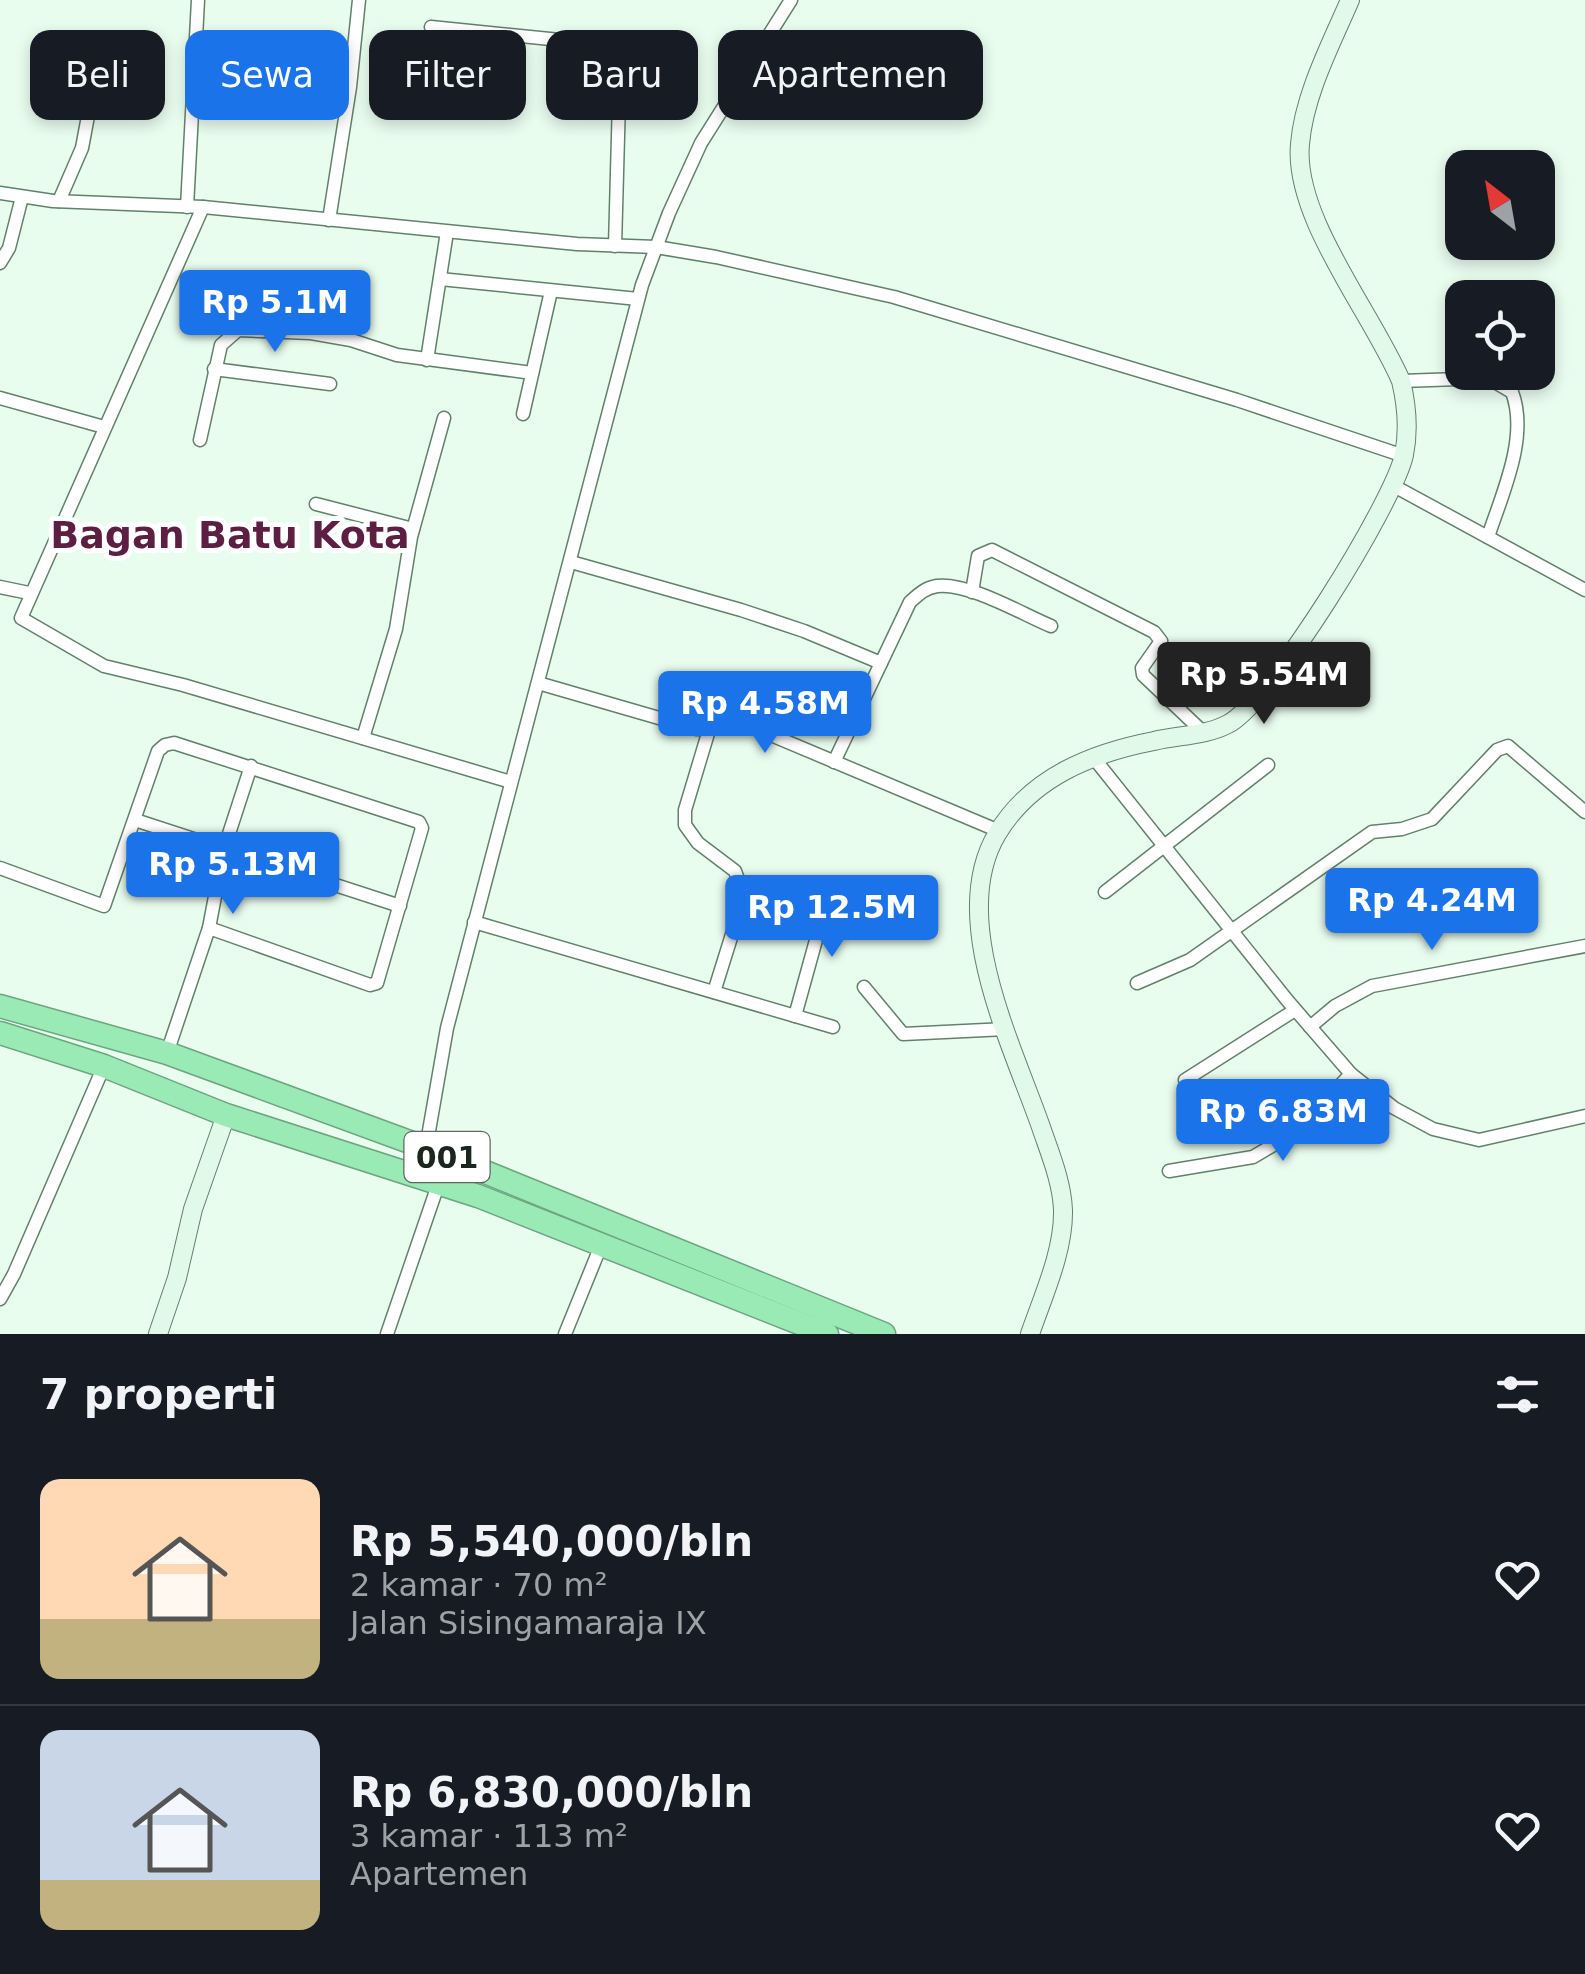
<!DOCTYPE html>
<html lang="id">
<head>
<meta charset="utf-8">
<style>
  :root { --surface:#171b24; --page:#242831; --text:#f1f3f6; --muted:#9ea1a6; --line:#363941; --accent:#1a73e8 }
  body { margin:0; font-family:"DejaVu Sans",sans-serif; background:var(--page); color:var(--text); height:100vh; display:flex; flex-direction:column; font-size:38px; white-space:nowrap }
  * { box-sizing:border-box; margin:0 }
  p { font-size:32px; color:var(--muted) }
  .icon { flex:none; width:55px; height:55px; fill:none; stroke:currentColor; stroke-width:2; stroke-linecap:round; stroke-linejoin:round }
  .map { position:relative; height:1334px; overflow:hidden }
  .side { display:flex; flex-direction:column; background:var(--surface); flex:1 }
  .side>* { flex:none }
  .hud { position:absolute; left:30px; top:30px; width:1000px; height:90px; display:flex; gap:20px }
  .needle { width:65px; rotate:329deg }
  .fabs { position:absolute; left:1445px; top:150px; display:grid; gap:20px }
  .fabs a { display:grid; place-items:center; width:110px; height:110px; border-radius:20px; background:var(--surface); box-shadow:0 5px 15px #0003; font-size:50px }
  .price { position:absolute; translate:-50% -85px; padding:0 22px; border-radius:10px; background:var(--accent); color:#fff; font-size:32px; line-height:65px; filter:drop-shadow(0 2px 5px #0008) }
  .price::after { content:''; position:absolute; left:50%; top:60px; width:30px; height:22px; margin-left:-15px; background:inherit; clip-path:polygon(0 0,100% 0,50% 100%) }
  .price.on { background:#222; color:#fff }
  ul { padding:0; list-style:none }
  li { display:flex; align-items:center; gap:30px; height:250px; padding:0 40px }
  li+li { border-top:2px solid var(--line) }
  li span { display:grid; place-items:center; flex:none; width:280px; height:200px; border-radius:20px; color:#555 }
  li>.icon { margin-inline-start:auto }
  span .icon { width:120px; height:120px; fill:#fffc; stroke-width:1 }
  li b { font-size:42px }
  h2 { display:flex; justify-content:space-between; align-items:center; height:120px; padding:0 40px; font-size:42px }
  .chip { padding:0 35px; border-radius:20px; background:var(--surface); box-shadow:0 5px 15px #0003; font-size:35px; line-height:90px }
  .chip.on { background:var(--accent); color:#fff }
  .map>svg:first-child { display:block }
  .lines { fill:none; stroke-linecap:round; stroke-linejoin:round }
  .street-casing { stroke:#62816b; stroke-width:15 }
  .secondary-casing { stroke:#62816b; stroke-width:20 }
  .highway-casing { stroke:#6da580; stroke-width:25 }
  .street { stroke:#fff; stroke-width:12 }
  .secondary { stroke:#e1f9e9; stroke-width:18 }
  .highway { stroke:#9aeab5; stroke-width:22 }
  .labels { text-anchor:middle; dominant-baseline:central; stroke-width:10; stroke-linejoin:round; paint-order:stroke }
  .shield { fill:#fff; stroke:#5f6762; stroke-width:2.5 }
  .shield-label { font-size:30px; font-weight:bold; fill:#1a261e }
  .quarter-label { font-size:38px; font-weight:bold; fill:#5d1f41; stroke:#fff }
</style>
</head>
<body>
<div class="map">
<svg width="1585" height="1334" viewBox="0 0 1585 1334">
  <rect width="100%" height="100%" fill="#e9fdef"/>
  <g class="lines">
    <g class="street-casing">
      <g id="street">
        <path d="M 431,27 L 600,44 L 617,51 L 620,63 L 615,246"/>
        <path d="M 743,76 L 879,101 L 895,94 L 903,71"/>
        <path d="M 0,193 L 53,201 L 203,207 L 577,244 L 656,247 L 716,257 L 894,297 L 1237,400 L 1404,456"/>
        <path d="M 59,201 L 82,148 L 97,68"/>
        <path d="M 187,207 L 198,0"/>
        <path d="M 203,207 L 21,618 L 104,666 L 183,685 L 511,782"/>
        <path d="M 329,220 L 350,87 L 359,0"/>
        <path d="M 0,263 L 9,248 L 22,197"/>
        <path d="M 440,279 L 638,299"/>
        <path d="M 427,360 L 447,232"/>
        <path d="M 214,369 L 330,384"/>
        <path d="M 1401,381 L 1488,378 L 1512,392 C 1529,437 1502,494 1488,537"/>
        <path d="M 0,398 L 104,427"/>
        <path d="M 523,414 L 551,291"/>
        <path d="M 200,440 L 221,345 L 238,330 L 311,333 L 351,340 L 397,355 L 532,373"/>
        <path d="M 1394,486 L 1585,590"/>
        <path d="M 316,504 L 413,529"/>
        <path d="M 571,562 L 741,610 L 804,631 L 881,663"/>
        <path d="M 0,587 L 29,593"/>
        <path d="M 972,592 L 978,556 L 992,550 L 1154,632 L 1161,641 L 1142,668 L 1143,675 L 1204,733"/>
        <path d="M 538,683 L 697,729 C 715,730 727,719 745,724 L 999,831"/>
        <path d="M 709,730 L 685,810 L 685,825 L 698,843 L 735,871 L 744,896 L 714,992"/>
        <path d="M 363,738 L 396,629 L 411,537 L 444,418"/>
        <path d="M 1093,757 L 1287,1000 L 1351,1074 L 1394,1108 L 1433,1129 L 1479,1140 L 1585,1116"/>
        <path d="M 834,762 L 910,602 C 919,594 925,588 937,586 C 968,582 1022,614 1051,626"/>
        <path d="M 135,820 L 400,906"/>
        <path d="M 0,868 L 104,906 L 158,751 L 165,745 L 174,743 L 419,822 L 422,828 L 377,983 L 370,985 L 209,928"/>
        <path d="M 1105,892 L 1268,765"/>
        <path d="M 474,922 L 833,1027"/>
        <path d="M 1137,983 L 1190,960 L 1372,832 L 1402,829 L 1432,819 L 1497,750 L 1508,746 L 1585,812"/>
        <path d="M 864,987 L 903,1034 L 1006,1029"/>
        <path d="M 795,1016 L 829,893"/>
        <path d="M 1310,1027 L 1335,1006 L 1372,986 L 1585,946"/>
        <path d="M 167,1053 L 209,928 L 224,849 L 251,766"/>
        <path d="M 1185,1080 L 1295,1010"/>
        <path d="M 426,1148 L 447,1028 L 642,285 L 669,213 L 701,143 L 791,0"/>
        <path d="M 1169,1171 L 1253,1157 L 1297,1131 L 1351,1074"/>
        <path d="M 0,1299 L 14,1274 L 104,1066"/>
        <path d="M 387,1334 L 438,1185"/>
        <path d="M 565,1334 L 602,1243"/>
      </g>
    </g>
    <g class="secondary-casing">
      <g id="secondary">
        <path d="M 158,1334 L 177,1278 L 193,1209 L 226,1115"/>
        <path d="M 1030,1334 C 1043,1296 1064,1251 1063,1210 C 1062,1183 1051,1156 1042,1130 C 1013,1046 947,918 997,834 C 1031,777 1092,753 1154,741 C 1179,735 1205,736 1228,724 C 1270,703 1393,504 1404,455 C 1409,430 1407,406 1401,381 C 1372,313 1293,217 1300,144 C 1304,95 1331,44 1350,0"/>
      </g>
    </g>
    <g class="highway-casing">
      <g id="highway">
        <path d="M 0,1006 L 167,1053 L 426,1148 L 884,1334"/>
        <path d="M 0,1033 L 104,1066 L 226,1115 L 478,1196 L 827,1334"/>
      </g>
    </g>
    <use href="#street" class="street"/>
    <use href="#secondary" class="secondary"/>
    <use href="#highway" class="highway"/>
  </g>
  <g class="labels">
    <rect class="shield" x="404.5" y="1132" width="85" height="50" rx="8"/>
    <g class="shield-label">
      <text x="447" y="1157">001</text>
    </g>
    <g class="quarter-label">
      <text x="230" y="535">Bagan Batu Kota</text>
    </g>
  </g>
</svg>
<div class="fabs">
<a><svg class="needle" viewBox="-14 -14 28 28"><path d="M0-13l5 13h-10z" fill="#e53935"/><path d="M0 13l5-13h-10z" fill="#9ea1a6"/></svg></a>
<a><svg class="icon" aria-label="locate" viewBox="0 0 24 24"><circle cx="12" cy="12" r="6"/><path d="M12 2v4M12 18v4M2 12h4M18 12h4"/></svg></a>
</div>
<b class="price" style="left:275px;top:355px">Rp 5.1M</b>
<b class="price on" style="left:1264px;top:727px">Rp 5.54M</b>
<b class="price" style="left:765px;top:756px">Rp 4.58M</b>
<b class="price" style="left:233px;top:917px">Rp 5.13M</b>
<b class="price" style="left:1432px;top:953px">Rp 4.24M</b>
<b class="price" style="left:832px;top:960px">Rp 12.5M</b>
<b class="price" style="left:1283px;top:1164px">Rp 6.83M</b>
<div class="hud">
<a class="chip">Beli</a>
<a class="chip on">Sewa</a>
<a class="chip">Filter</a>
<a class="chip">Baru</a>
<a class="chip">Apartemen</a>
</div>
</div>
<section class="side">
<h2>7 properti<svg class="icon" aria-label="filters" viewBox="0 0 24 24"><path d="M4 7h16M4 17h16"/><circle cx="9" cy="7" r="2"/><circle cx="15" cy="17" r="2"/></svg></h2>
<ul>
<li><span style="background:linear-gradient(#ffd9b3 70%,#c2b280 0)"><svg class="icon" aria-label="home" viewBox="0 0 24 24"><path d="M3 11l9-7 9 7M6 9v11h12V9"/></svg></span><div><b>Rp 5,540,000/bln</b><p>2 kamar · 70 m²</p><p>Jalan Sisingamaraja IX</p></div><svg class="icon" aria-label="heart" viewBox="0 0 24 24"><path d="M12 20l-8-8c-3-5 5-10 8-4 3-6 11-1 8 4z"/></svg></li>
<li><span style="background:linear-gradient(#c9d6e8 75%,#c2b280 0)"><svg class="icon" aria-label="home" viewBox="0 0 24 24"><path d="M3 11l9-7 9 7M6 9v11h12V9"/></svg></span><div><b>Rp 6,830,000/bln</b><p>3 kamar · 113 m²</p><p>Apartemen</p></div><svg class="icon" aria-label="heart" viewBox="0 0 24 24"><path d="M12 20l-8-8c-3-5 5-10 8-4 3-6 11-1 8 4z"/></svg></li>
</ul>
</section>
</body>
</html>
